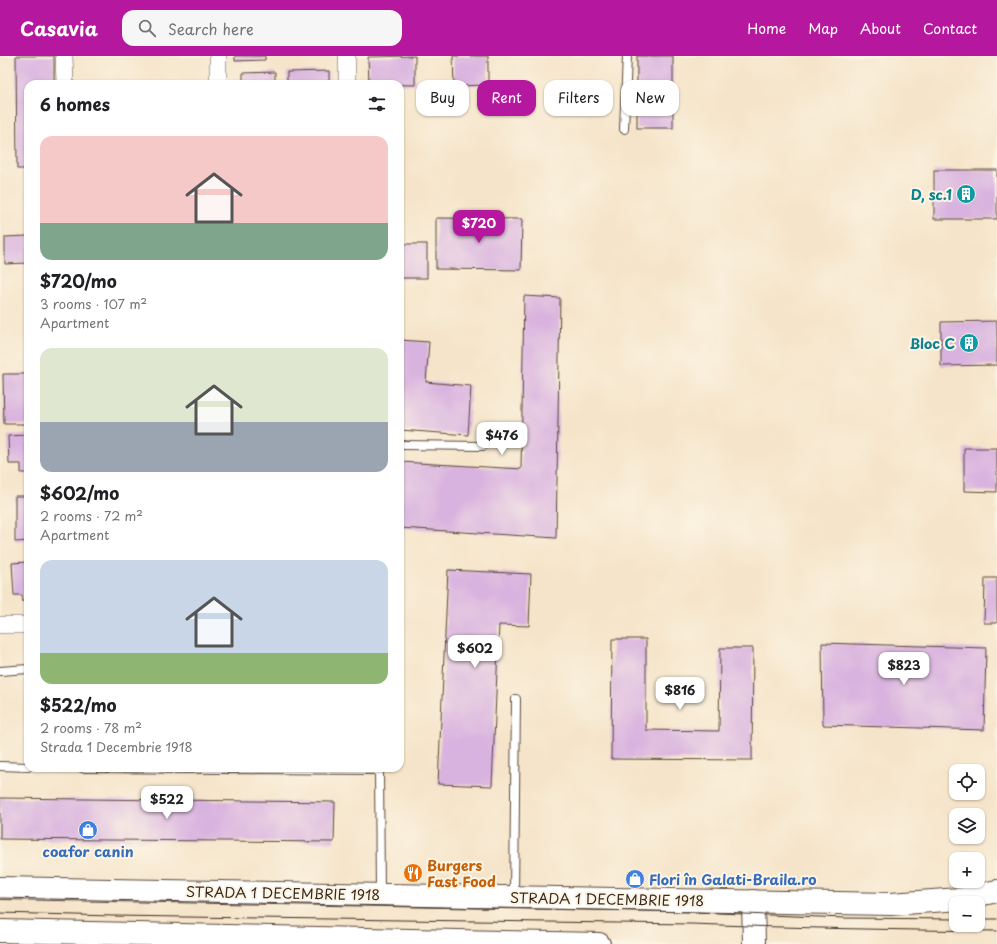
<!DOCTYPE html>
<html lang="en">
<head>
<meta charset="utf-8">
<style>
  :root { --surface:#fff; --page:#f6f6f6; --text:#202124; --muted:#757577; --accent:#b5179e }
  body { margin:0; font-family:"Playpen Sans",sans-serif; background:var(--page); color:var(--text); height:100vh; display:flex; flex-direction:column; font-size:15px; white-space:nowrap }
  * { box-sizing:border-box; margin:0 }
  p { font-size:13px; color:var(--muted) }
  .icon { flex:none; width:22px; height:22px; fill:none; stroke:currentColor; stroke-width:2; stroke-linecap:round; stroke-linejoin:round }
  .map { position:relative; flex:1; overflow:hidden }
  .drawer { position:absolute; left:24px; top:24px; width:380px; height:692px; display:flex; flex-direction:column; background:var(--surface); border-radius:12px; box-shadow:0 1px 3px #0004 }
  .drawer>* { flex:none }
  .hud { position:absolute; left:416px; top:24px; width:380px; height:36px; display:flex; gap:8px }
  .tools { position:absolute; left:949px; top:708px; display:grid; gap:8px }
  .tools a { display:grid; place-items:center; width:36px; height:36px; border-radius:8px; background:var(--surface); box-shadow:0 1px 3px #0004; font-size:20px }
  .price { position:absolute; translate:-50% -34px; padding:0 9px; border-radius:8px; background:#fff; color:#222; font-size:13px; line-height:26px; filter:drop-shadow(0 1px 2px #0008) }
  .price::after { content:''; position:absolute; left:50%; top:24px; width:12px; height:9px; margin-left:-6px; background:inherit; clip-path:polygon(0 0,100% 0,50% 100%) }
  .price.on { background:var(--accent); color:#fff }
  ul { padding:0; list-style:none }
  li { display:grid; align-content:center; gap:8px; height:212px; padding:0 16px }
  li span { display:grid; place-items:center; height:124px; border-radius:12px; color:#555 }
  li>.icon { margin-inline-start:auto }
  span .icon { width:72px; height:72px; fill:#fffc; stroke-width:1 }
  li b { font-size:17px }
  h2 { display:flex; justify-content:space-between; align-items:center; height:48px; padding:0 16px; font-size:17px }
  .chip { padding:0 14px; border-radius:12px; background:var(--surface); box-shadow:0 1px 3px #0004; font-size:14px; line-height:36px }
  .chip.on { background:var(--accent); color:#fff }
  header { display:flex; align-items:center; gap:24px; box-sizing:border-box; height:56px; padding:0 20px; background:var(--accent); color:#fff }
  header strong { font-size:19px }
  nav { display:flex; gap:22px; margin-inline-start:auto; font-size:14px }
  .search { width:280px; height:36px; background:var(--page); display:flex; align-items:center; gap:10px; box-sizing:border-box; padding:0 14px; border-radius:12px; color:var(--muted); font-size:15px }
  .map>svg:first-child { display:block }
  .building { fill:#d9b3df }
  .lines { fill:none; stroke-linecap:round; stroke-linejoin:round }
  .lane-casing { stroke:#574638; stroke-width:10 }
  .street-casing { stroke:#574638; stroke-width:18 }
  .secondary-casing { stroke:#574638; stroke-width:24 }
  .lane { stroke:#fff; stroke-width:8 }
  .street { stroke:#fff; stroke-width:17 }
  .secondary { stroke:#fff; stroke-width:22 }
  .tram { stroke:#3b2a1e; stroke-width:1 }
  .labels { text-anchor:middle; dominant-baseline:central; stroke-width:4; stroke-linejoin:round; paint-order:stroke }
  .culture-label { font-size:14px; font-weight:bold; fill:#0d838f; stroke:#fcf5e5; text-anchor:end }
  .shop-label { font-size:14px; font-weight:bold; fill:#366cbe; stroke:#fcf5e5 }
  .food-label { font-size:14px; font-weight:bold; fill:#c56008; stroke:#fcf5e5; text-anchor:start }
  .street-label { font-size:14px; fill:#3b2a1e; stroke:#fcf5e5 }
</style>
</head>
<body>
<header>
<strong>Casavia</strong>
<div class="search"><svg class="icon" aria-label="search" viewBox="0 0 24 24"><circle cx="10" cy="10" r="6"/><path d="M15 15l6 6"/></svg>Search here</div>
<nav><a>Home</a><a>Map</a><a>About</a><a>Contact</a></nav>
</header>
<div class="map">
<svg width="997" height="888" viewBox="0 0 997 888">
  <rect width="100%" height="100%" fill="#fcf5e5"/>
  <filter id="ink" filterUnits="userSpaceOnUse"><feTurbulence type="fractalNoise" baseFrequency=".025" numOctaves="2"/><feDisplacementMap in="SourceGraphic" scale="8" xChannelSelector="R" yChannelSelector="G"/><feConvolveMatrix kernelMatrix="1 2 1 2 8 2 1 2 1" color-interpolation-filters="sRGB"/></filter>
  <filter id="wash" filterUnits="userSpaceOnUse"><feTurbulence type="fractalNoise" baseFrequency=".012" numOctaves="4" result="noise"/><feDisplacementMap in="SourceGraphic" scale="16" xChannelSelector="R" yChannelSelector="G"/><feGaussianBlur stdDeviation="0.9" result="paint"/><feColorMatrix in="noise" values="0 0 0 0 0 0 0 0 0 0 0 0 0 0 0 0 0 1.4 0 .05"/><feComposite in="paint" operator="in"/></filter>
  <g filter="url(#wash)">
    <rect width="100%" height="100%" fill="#f5e4c9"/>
    <g id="blocks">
      <g class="building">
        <path d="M 16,0 L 54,0 L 54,28 L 28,28 L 28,113 L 17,113 Z"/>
        <path d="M 235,0 L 265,0 L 265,4 L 235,5 Z"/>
        <path d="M 415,0 L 415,29 L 369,28 L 368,1 Z"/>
        <path d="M 453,0 L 488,0 L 488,29 L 454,30 Z"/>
        <rect x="637" y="0" width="36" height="72"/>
        <path d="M 329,15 L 329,28 L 287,28 L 287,16 Z"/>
        <path d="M 275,16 L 275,28 L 243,28 L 243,17 Z"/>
        <rect x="934" y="114" width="63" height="49"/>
        <path d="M 436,162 L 522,163 L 521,214 L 436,213 Z"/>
        <path d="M 28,180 L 28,207 L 5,208 L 5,181 Z"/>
        <rect x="400" y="188" width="27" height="34"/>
        <path d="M 524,240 L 560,242 L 556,482 L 400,472 L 400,406 L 521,413 Z"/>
        <path d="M 997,265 L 997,309 L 941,310 L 941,266 Z"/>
        <path d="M 400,284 L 429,286 L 426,326 L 471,330 L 468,379 L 400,374 Z"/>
        <path d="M 3,318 L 28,318 L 28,368 L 4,368 Z"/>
        <path d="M 28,379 L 28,417 L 21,417 L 21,408 L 9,408 L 8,380 Z"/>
        <path d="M 964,392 L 997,392 L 997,436 L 964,435 Z"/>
        <path d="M 15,440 L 28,440 L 28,485 L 15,486 Z"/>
        <path d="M 28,506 L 28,546 L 23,546 L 22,539 L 14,539 L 12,507 Z"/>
        <path d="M 448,514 L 531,518 L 529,570 L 499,569 L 492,730 L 438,728 Z"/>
        <path d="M 985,522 L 997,522 L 997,567 L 984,567 Z"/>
        <path d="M 612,583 L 646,583 L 646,674 L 719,675 L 720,592 L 753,592 L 752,704 L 611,703 Z"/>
        <path d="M 822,587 L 986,592 L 984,674 L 823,669 Z"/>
        <path d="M 0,742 L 335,746 L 334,786 L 0,783 Z"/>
      </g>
    </g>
  </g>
  <g filter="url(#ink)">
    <use href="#blocks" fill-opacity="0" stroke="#574638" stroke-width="1"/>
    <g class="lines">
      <g class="lane-casing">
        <g id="lane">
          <path d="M 624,73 L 627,0"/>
          <path d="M 400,389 L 483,390"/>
          <path d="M 0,615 L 28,613"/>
          <path d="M 0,710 L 28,711"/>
          <path d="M 82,712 L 379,714"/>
          <path d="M 379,712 L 380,837"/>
          <path d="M 514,840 L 516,643"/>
        </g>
      </g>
      <g class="street-casing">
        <g id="street">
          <path d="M 64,0 L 65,28"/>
          <path d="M 218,0 L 218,28"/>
          <path d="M 347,28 L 347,0"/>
          <path d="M 0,569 L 28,569"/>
        </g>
      </g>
      <g class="secondary-casing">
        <g id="secondary">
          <path d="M 0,832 L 891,848 L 960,843 L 997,835"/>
          <path d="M 753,845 L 754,888"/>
          <path d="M 0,875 L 599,888"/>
        </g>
      </g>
      <use href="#lane" class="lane"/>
      <use href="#street" class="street"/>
      <use href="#secondary" class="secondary"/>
      <g class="tram">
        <path d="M 0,842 L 693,856 L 845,862 L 956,863"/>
        <path d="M 0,857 L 113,860 L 691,868 C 793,872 895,874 997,875"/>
        <path d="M 978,863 L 997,863"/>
      </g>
    </g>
  </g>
  <defs>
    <g id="building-disc" transform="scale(1)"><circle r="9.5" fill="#0f9aa8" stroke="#fcf5e5"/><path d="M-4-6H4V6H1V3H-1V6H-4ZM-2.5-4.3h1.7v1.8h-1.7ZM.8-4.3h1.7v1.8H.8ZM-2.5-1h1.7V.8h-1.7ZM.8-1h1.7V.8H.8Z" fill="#fff"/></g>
    <g id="shop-disc" transform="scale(1)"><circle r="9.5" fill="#3f7fe0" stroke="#fcf5e5"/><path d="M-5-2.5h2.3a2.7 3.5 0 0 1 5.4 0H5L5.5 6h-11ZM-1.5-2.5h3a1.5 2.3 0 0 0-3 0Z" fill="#fff"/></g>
    <g id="restaurant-disc" transform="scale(1)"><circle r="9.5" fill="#e8710a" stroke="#fcf5e5"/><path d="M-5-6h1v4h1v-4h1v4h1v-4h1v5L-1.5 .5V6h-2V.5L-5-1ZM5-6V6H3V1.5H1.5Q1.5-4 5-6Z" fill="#fff"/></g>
  </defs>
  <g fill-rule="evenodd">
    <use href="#building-disc" x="966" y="138"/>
    <use href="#building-disc" x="969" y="287"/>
    <use href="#shop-disc" x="88" y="774"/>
    <use href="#restaurant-disc" x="413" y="817"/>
    <use href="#shop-disc" x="635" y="823"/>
  </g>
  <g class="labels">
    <g class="culture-label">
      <text x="952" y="138">D, sc.1</text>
      <text x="955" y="287">Bloc C</text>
    </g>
    <g class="shop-label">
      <text x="88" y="795">coafor canin</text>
      <text x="649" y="823" text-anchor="start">Flori în Galati-Braila.ro</text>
    </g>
    <g class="food-label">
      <text x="427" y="809">Burgers<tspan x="427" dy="16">Fast Food</tspan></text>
    </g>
    <g class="street-label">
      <text transform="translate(283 837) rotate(1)">STRADA 1 DECEMBRIE 1918</text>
      <text transform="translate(607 843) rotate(1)">STRADA 1 DECEMBRIE 1918</text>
    </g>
  </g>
</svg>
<div class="tools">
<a><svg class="icon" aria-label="locate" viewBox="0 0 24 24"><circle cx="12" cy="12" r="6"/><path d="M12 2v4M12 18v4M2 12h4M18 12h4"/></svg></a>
<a><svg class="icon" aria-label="layers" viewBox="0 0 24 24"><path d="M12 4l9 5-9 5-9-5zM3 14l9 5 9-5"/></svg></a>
<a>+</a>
<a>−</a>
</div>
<b class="price on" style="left:479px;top:188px">$720</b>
<b class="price" style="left:502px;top:400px">$476</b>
<b class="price" style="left:475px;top:613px">$602</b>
<b class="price" style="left:904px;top:630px">$823</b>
<b class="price" style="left:680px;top:655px">$816</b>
<b class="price" style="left:167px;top:764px">$522</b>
<div class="hud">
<a class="chip">Buy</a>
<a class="chip on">Rent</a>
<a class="chip">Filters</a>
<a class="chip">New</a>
</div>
<section class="drawer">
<h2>6 homes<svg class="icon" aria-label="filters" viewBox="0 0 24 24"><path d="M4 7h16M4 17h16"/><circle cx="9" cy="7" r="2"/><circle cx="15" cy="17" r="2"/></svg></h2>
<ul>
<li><span style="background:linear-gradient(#f6c9c9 70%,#7fa58c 0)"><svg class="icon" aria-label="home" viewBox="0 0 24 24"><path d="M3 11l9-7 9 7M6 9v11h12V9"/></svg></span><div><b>$720/mo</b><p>3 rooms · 107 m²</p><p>Apartment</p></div></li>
<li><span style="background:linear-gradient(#dfe7d0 60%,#9aa5b1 0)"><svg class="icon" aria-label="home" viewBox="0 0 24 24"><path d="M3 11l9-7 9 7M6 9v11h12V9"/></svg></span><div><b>$602/mo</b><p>2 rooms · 72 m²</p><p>Apartment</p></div></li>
<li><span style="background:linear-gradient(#c9d6e8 75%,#8fb573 0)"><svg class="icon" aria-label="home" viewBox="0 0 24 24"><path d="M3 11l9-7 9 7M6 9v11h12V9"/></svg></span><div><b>$522/mo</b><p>2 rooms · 78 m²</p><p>Strada 1 Decembrie 1918</p></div></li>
</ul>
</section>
</div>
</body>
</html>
